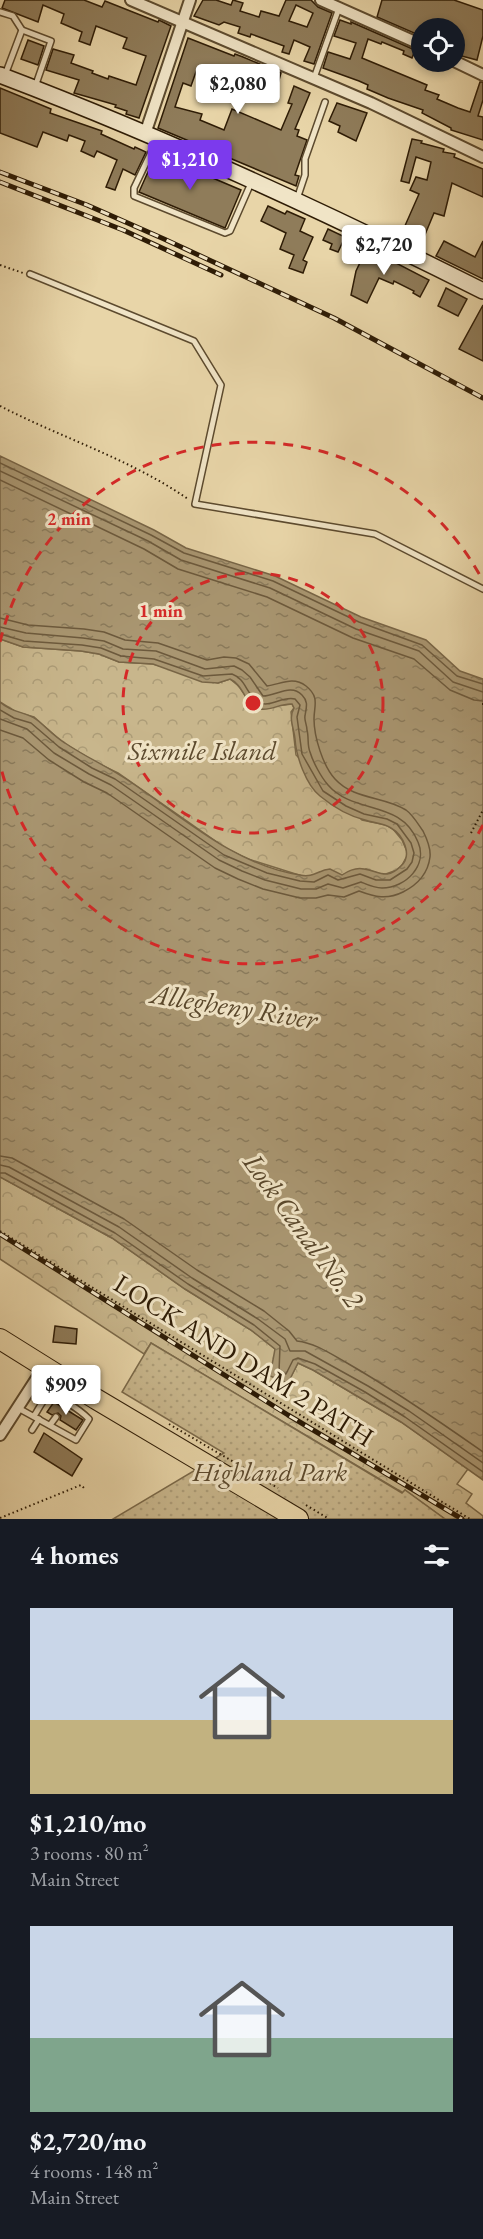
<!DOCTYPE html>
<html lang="en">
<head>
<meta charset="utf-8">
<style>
  :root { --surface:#171b24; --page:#20242c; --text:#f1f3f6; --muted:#9ea1a6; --accent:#7c3aed }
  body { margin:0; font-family:"EB Garamond",serif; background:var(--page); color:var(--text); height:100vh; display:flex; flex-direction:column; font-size:22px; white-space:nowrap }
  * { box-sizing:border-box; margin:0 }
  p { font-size:20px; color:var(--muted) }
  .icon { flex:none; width:33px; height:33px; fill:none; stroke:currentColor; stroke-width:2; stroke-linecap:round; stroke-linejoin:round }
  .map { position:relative; height:1519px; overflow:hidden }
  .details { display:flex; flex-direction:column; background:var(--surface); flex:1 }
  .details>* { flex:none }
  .controls { position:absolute; left:411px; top:18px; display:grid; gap:12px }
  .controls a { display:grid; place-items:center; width:54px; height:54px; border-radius:50%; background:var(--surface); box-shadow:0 3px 9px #0003; font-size:30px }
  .price { position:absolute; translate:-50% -51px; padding:0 14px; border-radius:6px; background:#fff; color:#222; font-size:20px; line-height:39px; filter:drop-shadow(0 2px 3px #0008) }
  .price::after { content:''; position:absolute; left:50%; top:36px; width:18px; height:14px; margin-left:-9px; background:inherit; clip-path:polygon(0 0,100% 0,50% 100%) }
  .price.active { background:var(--accent); color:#fff }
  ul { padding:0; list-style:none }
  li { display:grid; align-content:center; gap:12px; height:318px; padding:0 30px }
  li span { display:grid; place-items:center; height:186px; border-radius:0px; color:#555 }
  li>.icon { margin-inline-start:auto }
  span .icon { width:108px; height:108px; fill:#fffc; stroke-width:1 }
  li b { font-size:26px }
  h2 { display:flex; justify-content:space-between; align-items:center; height:72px; padding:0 30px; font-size:26px }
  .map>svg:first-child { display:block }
  .forest { fill:url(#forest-crowns); stroke:#7b6949; stroke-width:1.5 }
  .park { fill:url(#park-dots); stroke:#7b6949; stroke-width:1.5 }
  .water { fill:url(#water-ripples); stroke:#786546; stroke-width:1.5 }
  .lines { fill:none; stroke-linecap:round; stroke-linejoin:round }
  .shore { stroke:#6c593c; stroke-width:1.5 }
  .building { fill:#8f7c5a; stroke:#2e1c06; stroke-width:1.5; fill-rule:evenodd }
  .lane-casing { stroke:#5c4a2e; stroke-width:8 }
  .street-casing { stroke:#5c4a2e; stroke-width:14 }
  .secondary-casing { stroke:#2e1c06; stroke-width:18 }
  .highway-casing { stroke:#2e1c06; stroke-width:22 }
  .path { stroke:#2e1c06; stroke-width:2; stroke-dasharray:1.5 3; stroke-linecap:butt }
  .lane { stroke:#f0e4c6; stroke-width:5 }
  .street { stroke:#f0e4c6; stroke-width:10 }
  .secondary { stroke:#f0e4c6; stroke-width:15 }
  .highway { stroke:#e8d5a8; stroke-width:20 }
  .rail-casing { stroke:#2e1c06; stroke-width:5 }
  .rail { stroke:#f0e4c6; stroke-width:3; stroke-dasharray:9; stroke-linecap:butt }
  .ring { fill:none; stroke:#d62828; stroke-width:3; stroke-dasharray:10 8 }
  .labels { text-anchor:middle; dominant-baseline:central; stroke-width:6; stroke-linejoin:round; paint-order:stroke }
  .park-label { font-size:27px; font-style:italic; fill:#5c4a2e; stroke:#f0e4c6 }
  .street-label { font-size:27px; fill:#2e1c06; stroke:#f0e4c6 }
  .water-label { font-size:28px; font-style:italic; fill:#59472b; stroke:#f0e4c6 }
  .centre { fill:#d62828; stroke:#f0e4c6; stroke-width:3 }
  .ring-label { font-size:18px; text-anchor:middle; font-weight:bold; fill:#d62828; stroke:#f0e4c6; stroke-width:6; stroke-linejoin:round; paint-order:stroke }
</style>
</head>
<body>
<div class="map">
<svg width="483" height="1519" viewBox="0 0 483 1519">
  <defs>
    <pattern id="forest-crowns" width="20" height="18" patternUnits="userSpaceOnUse" patternTransform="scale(1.5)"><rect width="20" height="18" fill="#c8b68c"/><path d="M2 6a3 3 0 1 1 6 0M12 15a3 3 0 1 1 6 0" fill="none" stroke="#ac9c77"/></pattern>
    <pattern id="park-dots" width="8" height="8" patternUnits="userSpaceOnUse" patternTransform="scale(1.5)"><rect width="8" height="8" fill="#c8b68c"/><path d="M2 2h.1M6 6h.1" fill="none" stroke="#ac9c77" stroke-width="1.8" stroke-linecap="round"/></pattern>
    <pattern id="water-ripples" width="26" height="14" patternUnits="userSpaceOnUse" patternTransform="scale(1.5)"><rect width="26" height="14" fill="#a99671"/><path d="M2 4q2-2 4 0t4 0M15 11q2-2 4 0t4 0" fill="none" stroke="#8a7a5b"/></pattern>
  </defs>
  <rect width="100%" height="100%" fill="#e8d5a8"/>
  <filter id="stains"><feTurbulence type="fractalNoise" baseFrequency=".00333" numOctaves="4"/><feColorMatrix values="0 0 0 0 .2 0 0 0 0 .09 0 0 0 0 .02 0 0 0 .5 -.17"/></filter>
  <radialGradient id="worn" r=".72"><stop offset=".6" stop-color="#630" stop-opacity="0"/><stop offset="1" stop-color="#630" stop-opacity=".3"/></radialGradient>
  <g class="forest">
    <path d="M 0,639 L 23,647 L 81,651 L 99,654 L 119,662 L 153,664 L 218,683 L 230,679 L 240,687 L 249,702 L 284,705 L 292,704 L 294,708 L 291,712 L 296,755 L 362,820 L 386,825 L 393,829 L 402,840 L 408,854 L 402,865 L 397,870 L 383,875 L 366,869 L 342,875 L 320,872 L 313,876 L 302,876 L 248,859 L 227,849 L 118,773 L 95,762 L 62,742 L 34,717 L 16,712 L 0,702 Z"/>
    <path d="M 0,1177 L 112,1238 L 185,1289 L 251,1330 L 275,1349 L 288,1382 L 298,1363 L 313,1370 L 401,1422 L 468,1469 L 457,1484 L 472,1494 L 466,1503 L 483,1516 L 483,1519 L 445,1519 L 405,1490 L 403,1493 L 151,1343 L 144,1354 L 0,1259 Z"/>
  </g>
  <path class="park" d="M 151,1343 L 402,1493 L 405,1490 L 445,1519 L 113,1519 L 224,1453 L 122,1392 Z"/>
  <path class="water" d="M 0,456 L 154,530 L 186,548 L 275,576 L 361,617 L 426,640 L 460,671 L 483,679 L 483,1480 L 401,1422 L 313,1370 L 298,1363 L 288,1383 L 270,1376 L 275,1349 L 251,1330 L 185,1289 L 112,1238 L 0,1177 L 0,702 C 13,714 26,711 37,720 C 46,727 55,737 65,743 C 87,758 111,768 132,783 C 185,819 235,865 300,875 C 314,878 318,870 330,869 L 342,875 C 348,871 356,867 364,869 C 379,871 386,881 401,866 C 413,855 403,835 391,828 C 383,823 373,823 365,820 C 349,816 332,806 320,796 C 306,785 296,756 295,739 C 294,728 288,718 294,708 L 292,704 C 281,703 271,711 260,709 C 245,706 244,685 230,679 L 218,683 L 202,682 L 153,664 L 119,662 L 99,654 L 81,651 L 23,647 L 0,639 Z"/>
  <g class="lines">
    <g class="shore">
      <path d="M 0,463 L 151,535 L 184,553 L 273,581 L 359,622 L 422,645 L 457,676 L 483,684"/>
      <path d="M 0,471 L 148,541 L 181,560 L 270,588 L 356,629 L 419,651 L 453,682 L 483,692"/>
      <path d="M 0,480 L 144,549 L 178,569 L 267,597 L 353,638 L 414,659 L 450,690 L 474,700 L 483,701"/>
      <path d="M 0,618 L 28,625 L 84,629 L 104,632 L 125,640 L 158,643 L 207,660 L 224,657 L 236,658 L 249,664 L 267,686 C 281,684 293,676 306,686 C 320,697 314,706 314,719 C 314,737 323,766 335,779 C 354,800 384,796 406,810 C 413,815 418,824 423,831 C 427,839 431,848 430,857 C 428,873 417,885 403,892 C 387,900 375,897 359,891 L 344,897 L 328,895 L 316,898 L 300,898 L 263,889 L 238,879 L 215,868 L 107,793 L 84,782 L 49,760 L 23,738 L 0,730"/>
      <path d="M 0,627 L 26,633 L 83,638 L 104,641 L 123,649 L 156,651 L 205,669 L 234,666 L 242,670 L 250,677 L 263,696 C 276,696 291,683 302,695 C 309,702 306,708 305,716 C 304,720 307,725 307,730 C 309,737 307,745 310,752 C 313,762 321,777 328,785 C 354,815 401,799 418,842 C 428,865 406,888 382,888 C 374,888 368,885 361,882 L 343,888 L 328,884 L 316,889 L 301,889 L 265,880 L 242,871 L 219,860 L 111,785 L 89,774 L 54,753 L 27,729 L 0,719"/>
      <path d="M 0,634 L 24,641 L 82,645 L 101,648 L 121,656 L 154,659 L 203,676 L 232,674 C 246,679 246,694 258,702 C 269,709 283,695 295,699 L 300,705 L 297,717 L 302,754 L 323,791 L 346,806 L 364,814 L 387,819 L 397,824 L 411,843 L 414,853 L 412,862 L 407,869 L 390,880 L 376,880 L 360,874 L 338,880 L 328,875 L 314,882 L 300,881 L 267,873 L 224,855 L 115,779 L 92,768 L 59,747 L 31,723 L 14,718 L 0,710"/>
      <path d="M 0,1156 L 12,1158 L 124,1219 L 197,1270 L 264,1311 L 289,1331 L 297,1341 C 315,1343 331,1354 347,1363 C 394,1390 439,1421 483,1452"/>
      <path d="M 0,1165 L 9,1167 L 119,1227 L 192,1278 L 258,1319 L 285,1339 L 290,1351 L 305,1351 L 368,1386 L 409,1411 L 483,1463"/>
      <path d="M 0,1173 L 5,1173 L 115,1233 L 188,1284 L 254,1325 L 280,1346 L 279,1372 L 286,1374 L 293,1360 L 298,1358 L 315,1364 L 365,1392 L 405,1417 L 483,1472"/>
    </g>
  </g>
  <g class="building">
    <path d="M 5,0 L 84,0 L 102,7 L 105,1 L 158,22 L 159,20 L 171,26 L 139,118 L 126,114 L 127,111 L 115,107 L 116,105 L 74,93 L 79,80 L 46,70 L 53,49 L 74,55 L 71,63 L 93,71 L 92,73 L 108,79 L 109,76 L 136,85 L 146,56 L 123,48 L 127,38 L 96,26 L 90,45 L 79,41 L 82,32 L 61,23 L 64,14 L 43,5 L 38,22 L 2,8 Z"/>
    <path d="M 203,0 L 216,0 L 231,5 L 233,0 L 243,3 L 240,11 L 259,17 L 261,11 L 279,16 L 286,0 L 311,0 L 318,7 L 332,13 L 314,64 L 304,61 L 310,47 L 294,40 L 289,54 L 282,52 L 284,46 L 251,34 L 250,37 L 238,33 L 240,27 L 224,22 L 219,25 L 194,16 ZM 296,5 L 313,13 L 307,27 L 289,21 Z"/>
    <path d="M 382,0 L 454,0 L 483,10 L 483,36 L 477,60 L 454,54 L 454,28 L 422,28 L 421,36 L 377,17 Z"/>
    <path d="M 340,20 L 351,24 L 351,22 L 415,50 L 412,58 L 403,54 L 404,51 L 382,42 L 381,44 L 368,39 L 362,58 L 427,85 L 425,90 L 439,95 L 437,99 L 458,108 L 470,112 L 480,82 L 483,82 L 483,100 L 478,116 L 483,117 L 483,140 L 451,130 L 451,128 L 422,113 L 423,110 L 388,98 L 367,89 L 368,85 L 359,81 L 323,68 L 328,52 L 350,59 L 356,43 L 334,36 Z"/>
    <path d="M 188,38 L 234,56 L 235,54 L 243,57 L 281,73 L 274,98 L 271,98 L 250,87 L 197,69 L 191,86 L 183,83 L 175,107 L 202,114 L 200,120 L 224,130 L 232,109 L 281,130 L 292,104 L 288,103 L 294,86 L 310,93 L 295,129 L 299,130 L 297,136 L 307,140 L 295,175 L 299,176 L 296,186 L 158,128 Z"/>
    <path d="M 28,40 L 44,46 L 38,65 L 21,59 Z"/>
    <path d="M 0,88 L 51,109 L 50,113 L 102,131 L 101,134 L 134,149 L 135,147 L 146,152 L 135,175 L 123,169 L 115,190 L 106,187 L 117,160 L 97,151 L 94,157 L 81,151 L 85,141 L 69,135 L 67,141 L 43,132 L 37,147 L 0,133 Z"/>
    <path d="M 337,103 L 367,113 L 356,141 L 338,132 L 340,126 L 329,121 Z"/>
    <path d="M 412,139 L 422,141 L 421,143 L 444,149 L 443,152 L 455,154 L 454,157 L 483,169 L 483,197 L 452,183 L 444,216 L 434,213 L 424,237 L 404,228 L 419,194 L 410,190 L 416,177 L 427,180 L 431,162 L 416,157 L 409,183 L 401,181 Z"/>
    <path d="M 156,154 L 241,190 L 225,228 L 139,192 Z"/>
    <path d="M 268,206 L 285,214 L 287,211 L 305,219 L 300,231 L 313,237 L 303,260 L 307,262 L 303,273 L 289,268 L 294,255 L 280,249 L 286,233 L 261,221 Z"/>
    <path d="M 328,229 L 345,237 L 338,252 L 330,249 L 332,244 L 323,240 Z"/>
    <path d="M 444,241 L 475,257 L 483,241 L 483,279 L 436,256 Z"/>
    <path d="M 367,248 L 429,280 L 420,297 L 413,293 L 414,291 L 394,281 L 393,284 L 379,278 L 367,303 L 351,295 L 356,271 Z"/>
    <path d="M 446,288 L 467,299 L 458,316 L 438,306 Z"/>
    <path d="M 483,305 L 483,361 L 459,349 Z"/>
    <path d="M 55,1326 L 77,1329 L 76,1344 L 53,1342 Z"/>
    <path d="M 54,1402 L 83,1420 L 76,1430 L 60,1420 L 61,1416 L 58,1413 L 52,1415 L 47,1412 Z"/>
    <path d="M 44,1433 L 82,1459 L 72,1476 L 34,1452 Z"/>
  </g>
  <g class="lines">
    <g class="lane-casing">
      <g id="lane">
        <path d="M 0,12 L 13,16 L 22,30"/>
        <path d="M 5,75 L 22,30 L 51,41 L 35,87"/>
        <path d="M 314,78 L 339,8"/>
        <path d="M 157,140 L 134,188 L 134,196 L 225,233 L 230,231 L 251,183"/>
        <path d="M 297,199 L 305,175 L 305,159 L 325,102"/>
        <path d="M 30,274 L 194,341 L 221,385 L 195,504 L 375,534 L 483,589"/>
        <path d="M 18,1408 L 76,1440 L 89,1419 C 82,1412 56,1392 48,1397 C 42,1400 38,1411 34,1416"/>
        <path d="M 50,1425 L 56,1417"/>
        <path d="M 32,1430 L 39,1419"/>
      </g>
    </g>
    <g class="street-casing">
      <g id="street">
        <path d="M 131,0 L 371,103 L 483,157"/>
        <path d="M 321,0 L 422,45"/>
        <path d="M 454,61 L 483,75"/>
        <path d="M 145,134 L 190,0"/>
        <path d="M 0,1435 L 44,1367"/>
      </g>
    </g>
    <g class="secondary-casing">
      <path id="secondary" d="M 0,75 C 166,138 324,211 483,291"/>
    </g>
    <g class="highway-casing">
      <path id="highway" d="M 0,1339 L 96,1399 L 298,1519"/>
    </g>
    <g class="path">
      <path d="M 0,265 L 23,273"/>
      <path d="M 0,406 C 62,438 130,459 188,499"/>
      <path d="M 482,704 L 483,704"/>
      <path d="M 471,833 L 483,810"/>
      <path d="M 0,1231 L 470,1519"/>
      <path d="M 169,1424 L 278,1488"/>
      <path d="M 306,1505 L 329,1519"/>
      <path d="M 0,1518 L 81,1485 L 85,1489"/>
    </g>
    <use href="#lane" class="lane"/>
    <use href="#street" class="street"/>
    <use href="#secondary" class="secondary"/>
    <use href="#highway" class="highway"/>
    <g class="rail-casing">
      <g id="rail">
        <path d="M 0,172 L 87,205 L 164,239 L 334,318 L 483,398"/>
        <path d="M 0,182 L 123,230 L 221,275"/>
        <path d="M 0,1234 L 288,1415 L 462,1519"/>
      </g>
    </g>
    <use href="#rail" class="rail"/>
  </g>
  <g class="ring">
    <circle cx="253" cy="703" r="130"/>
    <path d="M483 825A260 260 0 0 1 0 764M0 642A260 260 0 0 1 483 581"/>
  </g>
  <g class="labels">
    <g class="park-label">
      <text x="202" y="750">Sixmile Island</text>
      <text x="270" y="1471">Highland Park</text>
    </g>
    <g class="street-label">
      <text transform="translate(244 1360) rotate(32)">LOCK AND DAM 2 PATH</text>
    </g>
    <g class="water-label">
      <text transform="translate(234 1006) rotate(9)">Allegheny River</text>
      <text transform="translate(304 1230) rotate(54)">Lock Canal No. 2</text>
    </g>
  </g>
  <circle cx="253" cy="703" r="9" class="centre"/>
  <g class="ring-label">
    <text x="69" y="525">2 min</text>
    <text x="161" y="617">1 min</text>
  </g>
  <rect width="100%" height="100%" filter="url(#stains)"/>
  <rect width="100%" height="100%" fill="url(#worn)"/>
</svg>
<div class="controls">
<a><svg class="icon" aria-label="locate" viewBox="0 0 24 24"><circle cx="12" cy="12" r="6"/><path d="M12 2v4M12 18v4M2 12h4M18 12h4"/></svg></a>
</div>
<b class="price" style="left:238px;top:115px">$2,080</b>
<b class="price active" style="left:190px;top:191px">$1,210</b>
<b class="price" style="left:384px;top:276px">$2,720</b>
<b class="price" style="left:66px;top:1416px">$909</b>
</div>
<section class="details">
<h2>4 homes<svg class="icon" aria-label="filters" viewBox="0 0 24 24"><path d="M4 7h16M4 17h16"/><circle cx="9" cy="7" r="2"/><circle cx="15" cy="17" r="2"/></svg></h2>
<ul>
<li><span style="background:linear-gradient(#c9d6e8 60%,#c2b280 0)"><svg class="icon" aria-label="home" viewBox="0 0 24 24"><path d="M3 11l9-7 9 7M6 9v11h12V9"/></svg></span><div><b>$1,210/mo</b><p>3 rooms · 80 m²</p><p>Main Street</p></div></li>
<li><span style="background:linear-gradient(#c9d6e8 60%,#7fa58c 0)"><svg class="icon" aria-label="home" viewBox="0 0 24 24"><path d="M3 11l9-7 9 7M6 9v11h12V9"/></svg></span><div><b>$2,720/mo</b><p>4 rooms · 148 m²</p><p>Main Street</p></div></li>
</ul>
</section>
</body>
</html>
